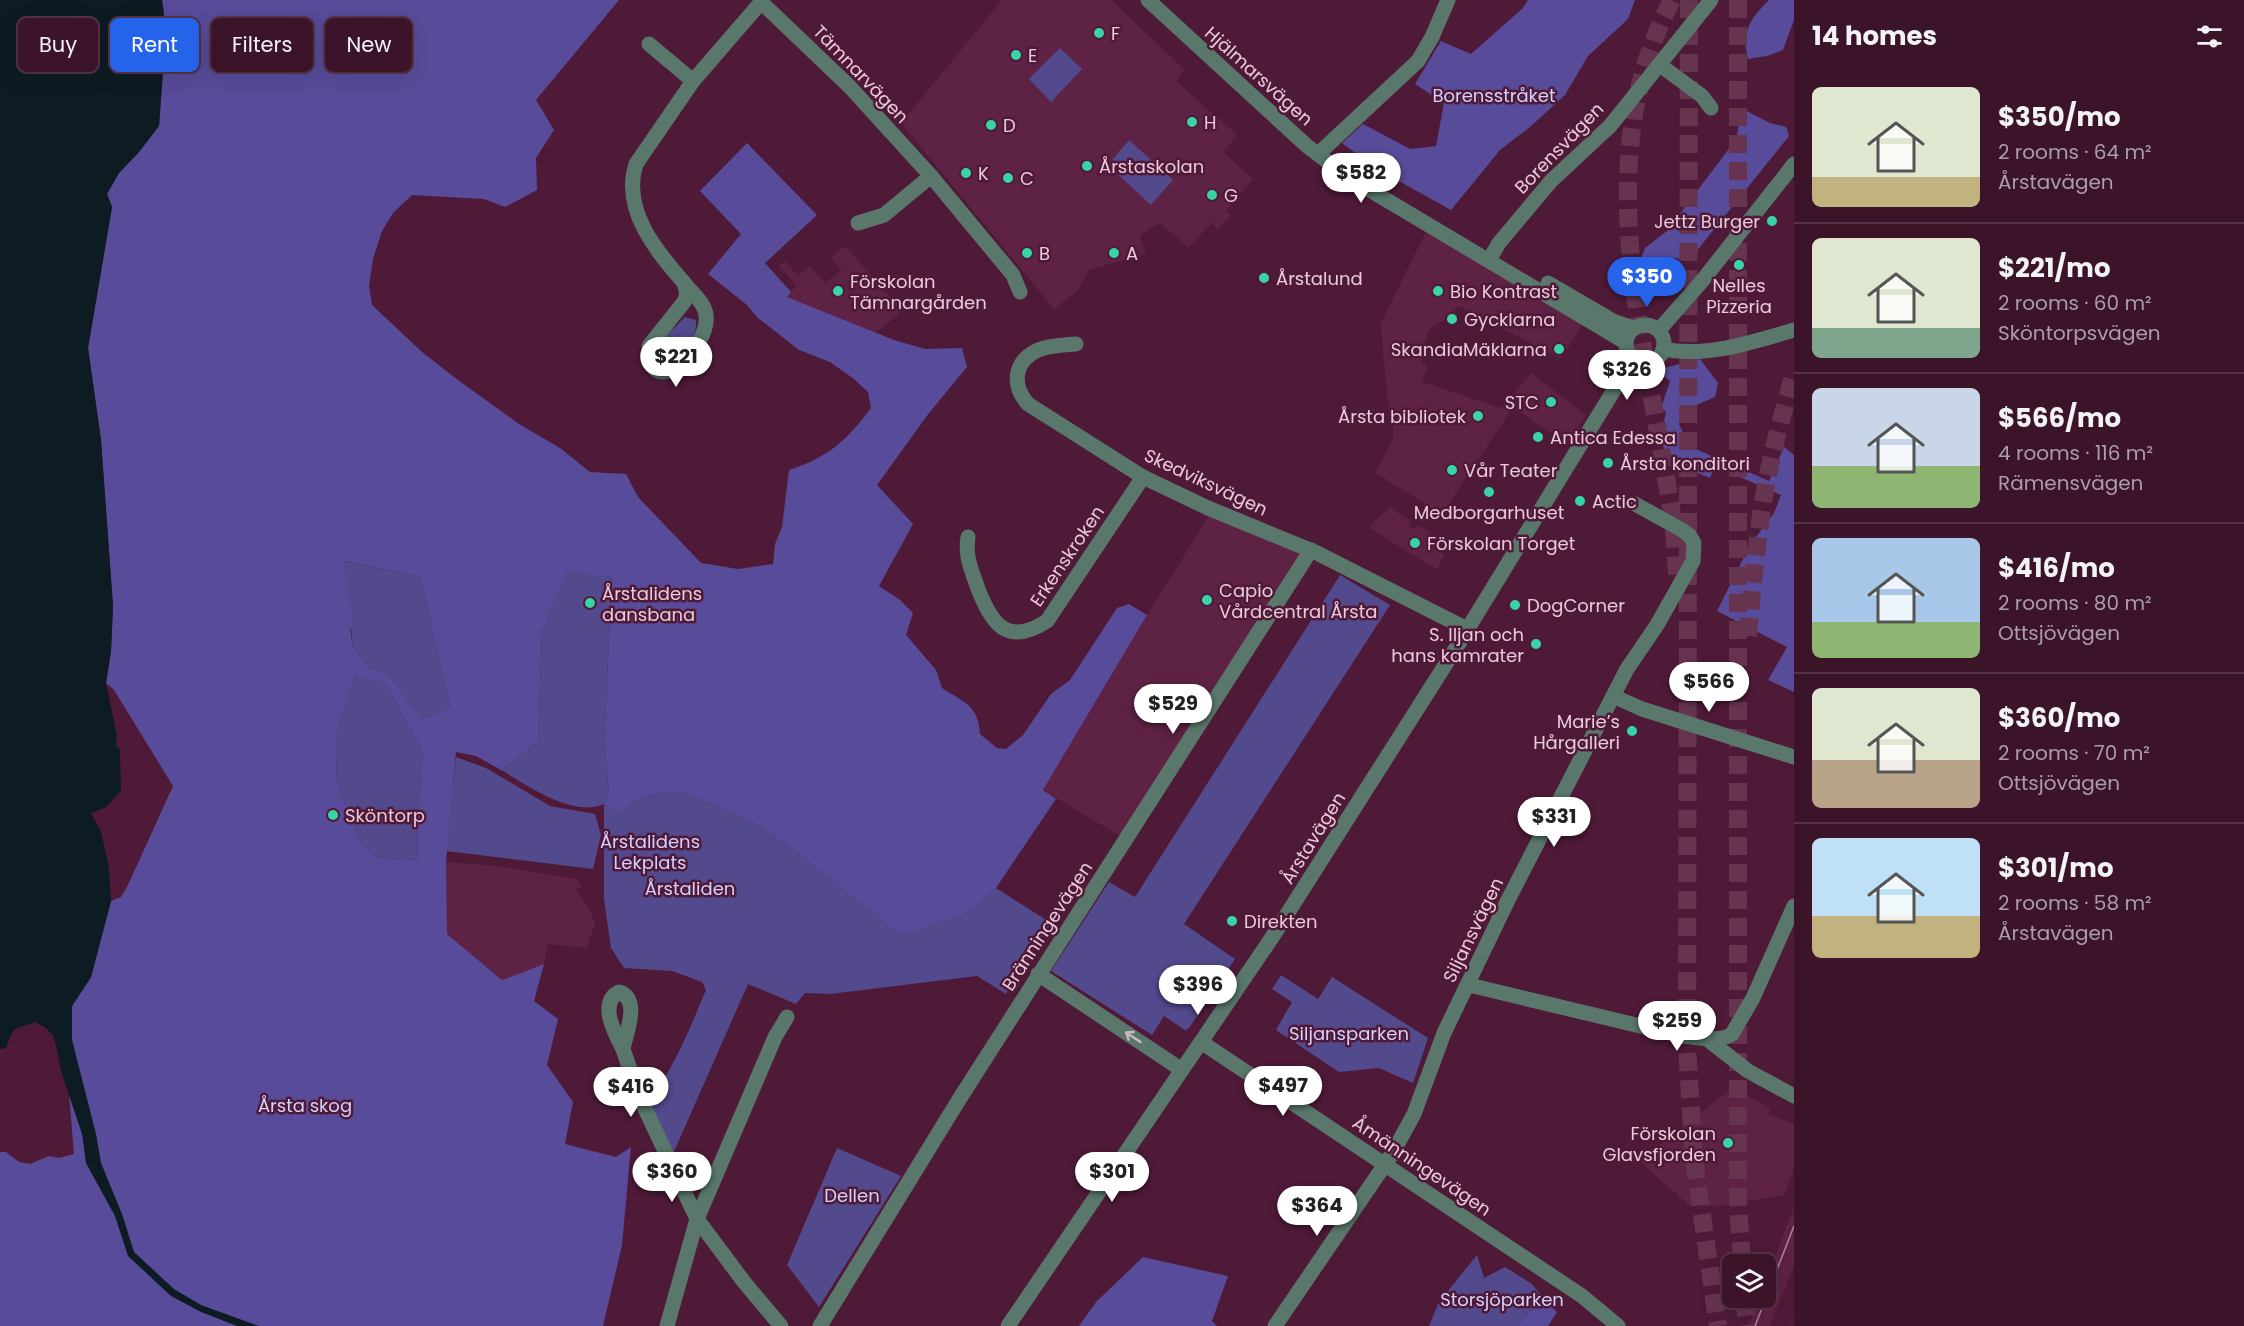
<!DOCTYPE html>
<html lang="en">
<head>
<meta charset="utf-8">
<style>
  :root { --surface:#3b142a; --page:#462136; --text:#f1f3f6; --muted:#ac9ea8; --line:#543347; --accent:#2563eb }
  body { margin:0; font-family:Poppins,sans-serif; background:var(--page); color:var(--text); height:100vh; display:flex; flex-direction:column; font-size:22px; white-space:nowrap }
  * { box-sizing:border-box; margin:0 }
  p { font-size:20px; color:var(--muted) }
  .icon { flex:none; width:33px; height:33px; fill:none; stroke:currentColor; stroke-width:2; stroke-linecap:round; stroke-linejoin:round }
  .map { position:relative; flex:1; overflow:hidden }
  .details { display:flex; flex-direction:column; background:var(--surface); width:450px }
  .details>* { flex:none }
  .top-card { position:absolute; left:18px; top:18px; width:570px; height:54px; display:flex; gap:12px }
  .buttons { position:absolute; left:1722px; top:1254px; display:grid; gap:12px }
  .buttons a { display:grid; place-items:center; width:54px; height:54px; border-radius:9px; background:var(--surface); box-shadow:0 6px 24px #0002,0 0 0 2px var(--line); font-size:30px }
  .price { position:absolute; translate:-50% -51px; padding:0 14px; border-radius:21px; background:#fff; color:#222; font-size:20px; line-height:39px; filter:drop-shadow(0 2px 3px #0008) }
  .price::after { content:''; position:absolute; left:50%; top:36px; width:18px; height:14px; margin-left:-9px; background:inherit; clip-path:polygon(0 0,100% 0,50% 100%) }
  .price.selected { background:var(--accent); color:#fff }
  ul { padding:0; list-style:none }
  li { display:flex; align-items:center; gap:18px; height:150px; padding:0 18px }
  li+li { border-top:2px solid var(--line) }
  li span { display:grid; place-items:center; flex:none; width:168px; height:120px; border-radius:9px; color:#555 }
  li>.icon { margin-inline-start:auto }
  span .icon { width:72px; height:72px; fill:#fffc; stroke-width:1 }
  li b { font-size:26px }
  h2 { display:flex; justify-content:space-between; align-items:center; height:72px; padding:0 18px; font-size:26px }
  .pill { padding:0 21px; border-radius:9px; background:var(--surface); box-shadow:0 6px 24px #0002,0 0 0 2px var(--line); font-size:21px; line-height:54px }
  .pill.selected { background:var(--accent); color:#fff }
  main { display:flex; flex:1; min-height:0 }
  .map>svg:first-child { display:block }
  .built { fill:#5e2245 }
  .green { fill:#53498d }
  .forest { fill:#584b99; fill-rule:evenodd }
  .water { fill:#0d1c23 }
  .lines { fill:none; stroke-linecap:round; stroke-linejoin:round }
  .highway-tunnel { stroke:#673450; stroke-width:18; stroke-dasharray:18 9; stroke-linecap:butt }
  .minor { stroke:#59776b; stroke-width:15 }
  .tram { stroke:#af869c; stroke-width:1.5 }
  .oneway { stroke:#cfb9c4 }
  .poi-dot { fill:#38d4a6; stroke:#4f1a38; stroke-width:2 }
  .labels { text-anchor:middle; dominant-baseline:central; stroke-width:5; stroke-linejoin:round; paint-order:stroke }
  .poi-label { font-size:18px; fill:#eccada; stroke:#4f1a38; text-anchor:start }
  .street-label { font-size:18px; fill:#eccada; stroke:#4f1a38 }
  .park-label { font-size:18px; fill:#d4d1fd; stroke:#4f1a38 }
</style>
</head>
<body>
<main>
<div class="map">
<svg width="1794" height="1326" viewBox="0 0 1794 1326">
  <rect width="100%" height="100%" fill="#4f1a38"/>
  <g class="built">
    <path d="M 1002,0 L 1111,0 L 1185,70 L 1176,81 L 1237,135 L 1223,152 L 1253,179 L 1226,211 L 1231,215 L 1218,229 L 1211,223 L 1189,248 L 1160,223 L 1152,227 L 1140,236 L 1145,254 L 1089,270 L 1077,291 L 1054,309 L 901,123 Z"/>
    <path d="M 1426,232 L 1578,320 L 1581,327 L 1561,359 L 1459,306 L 1444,320 L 1430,329 L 1424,344 L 1422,363 L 1428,366 L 1422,382 L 1502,408 L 1531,373 L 1586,415 L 1568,446 L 1513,407 L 1442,514 L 1375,473 L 1393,439 L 1393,424 L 1387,395 L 1381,323 Z"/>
    <path d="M 845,246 L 899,307 L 898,315 L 875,333 L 787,297 L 796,285 L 779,266 L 785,261 L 798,276 L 810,266 L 825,283 L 841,270 L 831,258 Z"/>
    <path d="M 1390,507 L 1411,521 L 1408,526 L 1415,529 L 1418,525 L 1439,538 L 1433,548 L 1444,555 L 1437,570 L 1370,528 L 1374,522 Z"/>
    <path d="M 1212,511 L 1309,550 L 1125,839 L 1043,790 L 1147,615 Z"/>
    <path d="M 446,862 L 497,866 L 576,879 L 582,886 L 576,890 L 588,906 L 595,924 L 587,948 L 548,944 L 544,964 L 502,980 L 447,934 Z"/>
    <path d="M 1732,1088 L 1771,1108 L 1768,1114 L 1794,1124 L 1794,1168 L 1784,1195 L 1717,1206 L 1689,1205 L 1639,1161 Z"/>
    <path d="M 1794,1206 L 1794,1265 L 1770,1326 L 1748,1326 L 1759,1298 L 1766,1298 L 1766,1281 Z"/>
  </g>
  <g class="green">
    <path d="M 1060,48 L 1082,69 L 1051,102 L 1029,79 Z"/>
    <path d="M 1129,140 L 1173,180 L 1151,205 L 1108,165 Z"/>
    <path d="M 685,317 L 696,320 C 698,337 681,367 661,358 L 658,350 L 662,340 Z"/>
    <path d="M 343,561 L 420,577 L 450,707 L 423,719 L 389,676 L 369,667 L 353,647 Z"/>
    <path d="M 567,570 L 612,576 L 604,741 L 609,793 L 605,804 L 618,814 L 635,802 L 660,792 L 683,792 L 755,824 L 804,857 L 974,909 L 996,888 L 1051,923 L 1006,994 L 977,976 L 830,994 L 805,993 L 796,1004 L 748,984 L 673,1154 L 657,1123 L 650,1100 C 675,1066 690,1028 706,990 L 702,982 L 672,971 L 624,968 L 611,948 L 604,899 L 604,804 C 573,818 527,785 501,770 L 538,743 L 542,632 Z"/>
    <path d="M 1340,575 L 1390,605 L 1184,924 L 1235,959 L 1189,1028 L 1185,1030 L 1164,1016 L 1152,1035 L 1051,971 L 1109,882 L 1135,897 Z"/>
    <path d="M 353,675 L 386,684 L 423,753 L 417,816 L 418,860 L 375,857 L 359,840 L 336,780 L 338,725 Z"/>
    <path d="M 456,757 L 486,768 L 550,806 L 595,814 L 601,835 L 593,869 L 446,851 Z"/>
    <path d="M 1281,975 L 1318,999 L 1332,977 L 1428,1038 L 1413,1083 L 1379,1068 L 1339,1072 L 1276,1030 L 1292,1002 L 1272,989 Z"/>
    <path d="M 837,1148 L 901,1176 L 819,1307 L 787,1265 Z"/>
    <path d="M 1477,1255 L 1484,1278 L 1505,1267 L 1532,1284 L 1541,1295 L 1532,1310 L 1522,1318 L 1518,1326 L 1429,1326 L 1439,1302 Z"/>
  </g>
  <g class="forest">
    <path d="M 162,0 L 619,0 L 536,100 L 554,130 L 536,158 L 537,190 L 505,207 L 484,199 L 412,195 L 393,213 L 382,231 L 373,259 L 369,286 L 372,305 L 422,352 L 458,380 L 519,424 L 560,448 L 590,472 L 626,474 L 638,497 L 701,563 L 738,569 L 773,564 L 775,544 L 782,527 L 789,470 C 829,457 847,440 871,408 L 868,392 L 854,379 L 830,362 L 799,350 L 758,318 L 747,305 L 708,274 L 741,234 L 700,191 L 747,143 L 817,215 L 765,263 L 791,292 L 787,297 L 894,340 L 925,349 L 962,348 L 967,367 L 929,413 L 877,485 L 913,524 L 879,586 L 900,600 L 913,613 L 906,635 L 936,670 L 942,688 C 965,703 978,705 980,734 L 997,748 L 1006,749 L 1023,735 L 1051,694 L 1070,680 L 1117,608 L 1129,604 L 1147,615 L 1043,790 L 1056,799 L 996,888 L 974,909 L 909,933 L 898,932 L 804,857 L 755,824 L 683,792 L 660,792 L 635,802 L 618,814 L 605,804 L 609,793 L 604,741 L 612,577 L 567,571 L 542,632 L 538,743 L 501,770 L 476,756 L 456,752 L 446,862 L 447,934 L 502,980 L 544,964 L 534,1001 L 558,1019 L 547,1065 L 573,1102 L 565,1144 L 616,1157 L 631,1147 L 622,1245 L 603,1326 L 0,1326 L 0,1152 L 6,1152 L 19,1162 L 30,1164 L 49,1156 L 59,1158 L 74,1154 L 69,1094 L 84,1090 L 72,1040 L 72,1006 L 91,977 L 111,901 L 121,897 L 128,885 L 173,786 L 114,690 L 106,683 L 111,651 L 113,606 L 101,440 L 88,348 L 112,207 L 107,194 L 119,173 L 139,152 L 159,126 L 166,30 ZM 344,561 L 420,577 L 450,707 L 423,719 L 389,676 L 369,667 L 353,647 L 350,630 L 353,623 ZM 354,676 L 386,684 L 423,753 L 417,816 L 418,860 L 375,857 L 359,840 L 336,780 L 338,725 Z"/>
    <path d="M 1528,0 L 1635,0 L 1628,19 L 1588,56 L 1565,95 L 1530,127 L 1500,150 L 1451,210 L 1377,169 L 1342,143 L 1363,124 L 1410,149 L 1436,146 L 1444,103 L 1415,84 L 1441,41 L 1471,54 L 1523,8 Z"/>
    <path d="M 1769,0 L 1794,0 L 1794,20 L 1783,50 L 1767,56 L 1748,59 C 1741,31 1750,19 1769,0 Z"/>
    <path d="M 1743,109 L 1770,123 L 1786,127 L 1789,136 L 1695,253 L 1684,260 C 1663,255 1657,258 1638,266 L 1645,248 L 1667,231 L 1737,138 L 1738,127 Z"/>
    <path d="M 1700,359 L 1718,383 L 1715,397 L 1685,410 L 1679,424 L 1689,446 L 1769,481 L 1784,447 L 1794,455 L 1794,692 L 1768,680 L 1787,647 L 1717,611 L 1750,545 L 1774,513 L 1781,495 L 1715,466 L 1710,478 L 1666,460 L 1661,435 L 1666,412 L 1661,408 L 1670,381 L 1661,374 L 1660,369 Z"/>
    <path d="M 1143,1257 L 1228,1276 L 1212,1321 L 1217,1326 L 1079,1326 L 1096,1302 Z"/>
    <path d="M 1541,1295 L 1557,1312 L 1548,1326 L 1518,1326 L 1522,1318 L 1532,1310 Z"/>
  </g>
  <path class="water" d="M 0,0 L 162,0 L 166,30 L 159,126 L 139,152 L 119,173 L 107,194 L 112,207 L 88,348 L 101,440 L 113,606 L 111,651 L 106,683 L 117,736 L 116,746 L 120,749 L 121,791 L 106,807 L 92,813 L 92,815 L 101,832 L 109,868 L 111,901 L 91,977 L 72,1006 L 72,1040 L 96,1134 L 101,1163 L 122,1214 L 134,1252 L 174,1289 L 201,1305 L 259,1326 L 237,1326 L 201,1312 L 171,1296 L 128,1256 L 115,1216 L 86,1163 L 82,1134 L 62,1074 L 54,1037 L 46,1028 L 35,1022 C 12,1031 15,1024 6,1048 L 0,1049 Z"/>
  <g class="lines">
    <g class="highway-tunnel">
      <path d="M 1672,0 C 1586,164 1648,346 1672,516 C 1675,536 1676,556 1677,575"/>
      <path d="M 1689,0 L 1687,1046 L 1694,1160 L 1718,1326"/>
      <path d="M 1738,0 L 1738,1203 L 1742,1264"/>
      <path d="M 1748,636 C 1752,587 1757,538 1765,490 C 1772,451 1783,412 1794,374"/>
      <path d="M 1744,1298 L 1748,1326"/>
    </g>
    <g class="minor">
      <path d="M 1148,0 L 1307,146 L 1348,177 L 1625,342"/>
      <path d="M 761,2 L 850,87 L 931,176 L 1013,275 L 1020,292"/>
      <path d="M 649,44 L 693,81"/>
      <path d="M 1660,65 L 1702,96 L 1711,108"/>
      <path d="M 1318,154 L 1418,61 L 1432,37 L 1448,0"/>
      <path d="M 858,223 L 884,215 L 931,176"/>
      <path d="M 1489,260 L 1499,243 L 1551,181 L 1610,126 L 1711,0"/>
      <path d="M 684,283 L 687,294 L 684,302 L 649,346 C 647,406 711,347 706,315 C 705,303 693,294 686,285 C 657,252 621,210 636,164 L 693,81 L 763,0"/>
      <path d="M 1548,283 L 1613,321 L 1633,328"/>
      <circle cx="1645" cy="344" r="19"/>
      <path d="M 1659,330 L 1702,281 L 1794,164"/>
      <path d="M 1076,344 C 1064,345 1050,345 1038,350 C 1014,361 1011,385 1028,404 L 1143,477 L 1208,508 L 1315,552 L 1467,629"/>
      <path d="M 1663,349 C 1705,358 1754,342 1794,330"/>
      <path d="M 968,537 C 965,557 971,568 977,586 C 991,624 1007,647 1047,621 L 1143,477"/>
      <path d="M 1613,696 L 1642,709 L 1794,757"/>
      <path d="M 1038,974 L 1182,1070"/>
      <path d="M 1469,985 L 1682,1036 C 1698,1037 1718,1043 1732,1034 L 1753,998 L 1794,906"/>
      <path d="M 619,992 C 641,999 626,1033 623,1049 C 615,1034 598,1003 619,992 Z"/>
      <path d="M 1707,1039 L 1748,1071 L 1794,1096"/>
      <path d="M 1201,1042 L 1582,1296 L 1618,1326"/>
      <path d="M 623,1049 L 639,1096 L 697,1219 L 744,1282 L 781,1326"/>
      <path d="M 667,1326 L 697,1219 L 775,1037 L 787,1017"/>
      <path d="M 820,1326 L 960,1098 L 1311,550"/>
      <path d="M 1008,1326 L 1275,933 L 1456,648 L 1633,359"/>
      <path d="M 1275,1326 L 1392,1154 L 1414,1114 L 1444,1033 L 1508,900 L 1627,669 L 1657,625 L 1693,561 L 1694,543 L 1690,536 L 1682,530 L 1635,504"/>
    </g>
    <path class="tram" d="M 1755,1326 L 1794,1226"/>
  </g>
  <defs><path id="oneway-shaft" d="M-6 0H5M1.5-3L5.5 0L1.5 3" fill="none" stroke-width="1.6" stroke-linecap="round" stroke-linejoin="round" transform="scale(1.5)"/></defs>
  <use class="oneway" href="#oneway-shaft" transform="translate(1133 1037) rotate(-147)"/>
  <g class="poi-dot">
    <circle cx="1099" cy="33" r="6"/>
    <circle cx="1016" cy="55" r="6"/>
    <circle cx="1192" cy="122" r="6"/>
    <circle cx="991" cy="125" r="6"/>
    <circle cx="1087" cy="166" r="6"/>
    <circle cx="966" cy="173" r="6"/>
    <circle cx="1008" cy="178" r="6"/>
    <circle cx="1212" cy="195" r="6"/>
    <circle cx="1772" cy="221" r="6"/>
    <circle cx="1027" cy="253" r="6"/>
    <circle cx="1114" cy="253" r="6"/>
    <circle cx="1739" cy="265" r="6"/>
    <circle cx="1264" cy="278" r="6"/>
    <circle cx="838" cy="291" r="6"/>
    <circle cx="1438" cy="291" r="6"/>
    <circle cx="1452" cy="319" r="6"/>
    <circle cx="1559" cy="349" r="6"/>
    <circle cx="1551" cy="402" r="6"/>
    <circle cx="1478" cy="416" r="6"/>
    <circle cx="1538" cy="437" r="6"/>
    <circle cx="1608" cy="463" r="6"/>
    <circle cx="1452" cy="470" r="6"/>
    <circle cx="1489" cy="492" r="6"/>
    <circle cx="1580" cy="501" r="6"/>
    <circle cx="1415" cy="543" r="6"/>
    <circle cx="1207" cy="600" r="6"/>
    <circle cx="590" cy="603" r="6"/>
    <circle cx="1515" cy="605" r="6"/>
    <circle cx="1536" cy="644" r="6"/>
    <circle cx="1632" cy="731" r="6"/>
    <circle cx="333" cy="815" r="6"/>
    <circle cx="1232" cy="921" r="6"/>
    <circle cx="1728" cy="1143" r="6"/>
  </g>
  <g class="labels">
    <g class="poi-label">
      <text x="1111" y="33">F</text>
      <text x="1028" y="55">E</text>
      <text x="1204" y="122">H</text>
      <text x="1003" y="125">D</text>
      <text x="1099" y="166">Årstaskolan</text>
      <text x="978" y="173">K</text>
      <text x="1020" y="178">C</text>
      <text x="1224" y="195">G</text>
      <text x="1760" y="221" text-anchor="end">Jettz Burger</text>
      <text x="1039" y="253">B</text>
      <text x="1126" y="253">A</text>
      <text x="1276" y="278">Årstalund</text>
      <text x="850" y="281">Förskolan<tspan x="850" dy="21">Tämnargården</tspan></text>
      <text x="1739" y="285" text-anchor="middle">Nelles<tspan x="1739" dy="21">Pizzeria</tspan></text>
      <text x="1450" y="291">Bio Kontrast</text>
      <text x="1464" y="319">Gycklarna</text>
      <text x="1547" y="349" text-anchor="end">SkandiaMäklarna</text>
      <text x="1539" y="402" text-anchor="end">STC</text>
      <text x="1466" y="416" text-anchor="end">Årsta bibliotek</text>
      <text x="1550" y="437">Antica Edessa</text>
      <text x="1620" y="463">Årsta konditori</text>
      <text x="1464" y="470">Vår Teater</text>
      <text x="1592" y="501">Actic</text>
      <text x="1489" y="512" text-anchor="middle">Medborgarhuset</text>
      <text x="1427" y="543">Förskolan Torget</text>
      <text x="1219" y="590">Capio<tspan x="1219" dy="21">Vårdcentral Årsta</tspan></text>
      <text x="602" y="593">Årstalidens<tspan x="602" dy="21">dansbana</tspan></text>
      <text x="1527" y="605">DogCorner</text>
      <text x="1524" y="634" text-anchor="end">S. Iljan och<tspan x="1524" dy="21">hans kamrater</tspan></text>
      <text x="1620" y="721" text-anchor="end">Marie’s<tspan x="1620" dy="21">Hårgalleri</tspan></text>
      <text x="345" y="815">Sköntorp</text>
      <text x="1244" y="921">Direkten</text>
      <text x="1716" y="1133" text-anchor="end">Förskolan<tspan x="1716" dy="21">Glavsfjorden</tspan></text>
    </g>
    <g class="street-label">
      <text transform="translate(861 74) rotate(46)">Tämnarvägen</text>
      <text transform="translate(1259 76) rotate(42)">Hjälmarsvägen</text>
      <text transform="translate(1559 148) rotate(-46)">Borensvägen</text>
      <text transform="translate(1206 482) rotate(25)">Skedviksvägen</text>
      <text transform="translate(1067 556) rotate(-56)">Erkenskroken</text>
      <text transform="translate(1313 838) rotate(-58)">Årstavägen</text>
      <text transform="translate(1047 926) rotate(-57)">Bränningevägen</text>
      <text transform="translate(1473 930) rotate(-64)">Siljansvägen</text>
      <text transform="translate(1422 1166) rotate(34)">Åmänningevägen</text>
    </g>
    <g class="park-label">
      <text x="1494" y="95">Borensstråket</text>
      <text x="650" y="841">Årstalidens<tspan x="650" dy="21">Lekplats</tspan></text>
      <text x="690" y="888">Årstaliden</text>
      <text x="1349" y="1033">Siljansparken</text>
      <text x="305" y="1105">Årsta skog</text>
      <text x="852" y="1195">Dellen</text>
      <text x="1502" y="1299">Storsjöparken</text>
    </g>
  </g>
</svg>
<div class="buttons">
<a><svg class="icon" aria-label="layers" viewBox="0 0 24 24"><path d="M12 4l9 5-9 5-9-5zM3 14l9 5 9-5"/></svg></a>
</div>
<b class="price" style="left:1361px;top:204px">$582</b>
<b class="price selected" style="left:1647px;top:308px">$350</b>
<b class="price" style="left:676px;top:388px">$221</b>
<b class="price" style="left:1627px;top:401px">$326</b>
<b class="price" style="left:1709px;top:713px">$566</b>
<b class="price" style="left:1173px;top:735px">$529</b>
<b class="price" style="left:1554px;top:848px">$331</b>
<b class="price" style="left:1198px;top:1016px">$396</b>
<b class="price" style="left:1677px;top:1052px">$259</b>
<b class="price" style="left:1283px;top:1117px">$497</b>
<b class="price" style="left:631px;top:1118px">$416</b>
<b class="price" style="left:672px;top:1203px">$360</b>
<b class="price" style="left:1112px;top:1203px">$301</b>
<b class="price" style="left:1317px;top:1237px">$364</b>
<div class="top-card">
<a class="pill">Buy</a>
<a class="pill selected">Rent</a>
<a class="pill">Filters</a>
<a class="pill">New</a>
</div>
</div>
<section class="details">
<h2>14 homes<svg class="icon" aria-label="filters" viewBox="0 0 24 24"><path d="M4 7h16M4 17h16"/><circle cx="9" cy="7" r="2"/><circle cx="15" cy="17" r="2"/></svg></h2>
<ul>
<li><span style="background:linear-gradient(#dfe7d0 75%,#c2b280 0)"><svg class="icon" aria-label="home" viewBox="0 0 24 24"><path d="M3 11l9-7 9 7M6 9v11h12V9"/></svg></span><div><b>$350/mo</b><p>2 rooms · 64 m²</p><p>Årstavägen</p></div></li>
<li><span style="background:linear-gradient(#dfe7d0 75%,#7fa58c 0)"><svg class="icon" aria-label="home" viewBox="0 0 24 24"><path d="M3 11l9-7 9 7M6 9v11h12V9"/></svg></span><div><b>$221/mo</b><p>2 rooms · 60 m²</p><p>Sköntorpsvägen</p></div></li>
<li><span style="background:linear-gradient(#c9d6e8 65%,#8fb573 0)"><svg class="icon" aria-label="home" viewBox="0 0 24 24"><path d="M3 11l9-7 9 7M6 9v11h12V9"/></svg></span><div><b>$566/mo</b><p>4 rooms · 116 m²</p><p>Rämensvägen</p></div></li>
<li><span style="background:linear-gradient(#a9c7e8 70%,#8fb573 0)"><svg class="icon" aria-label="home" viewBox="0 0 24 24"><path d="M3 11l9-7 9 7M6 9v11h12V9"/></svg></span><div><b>$416/mo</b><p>2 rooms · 80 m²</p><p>Ottsjövägen</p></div></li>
<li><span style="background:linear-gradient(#dfe7d0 60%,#b9a48a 0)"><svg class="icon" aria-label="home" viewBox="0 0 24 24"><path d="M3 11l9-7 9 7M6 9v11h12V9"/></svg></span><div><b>$360/mo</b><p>2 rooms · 70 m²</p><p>Ottsjövägen</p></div></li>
<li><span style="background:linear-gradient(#bfe0f5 65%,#c2b280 0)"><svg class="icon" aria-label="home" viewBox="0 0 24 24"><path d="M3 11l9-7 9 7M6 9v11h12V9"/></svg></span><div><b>$301/mo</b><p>2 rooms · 58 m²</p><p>Årstavägen</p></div></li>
</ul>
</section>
</main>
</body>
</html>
